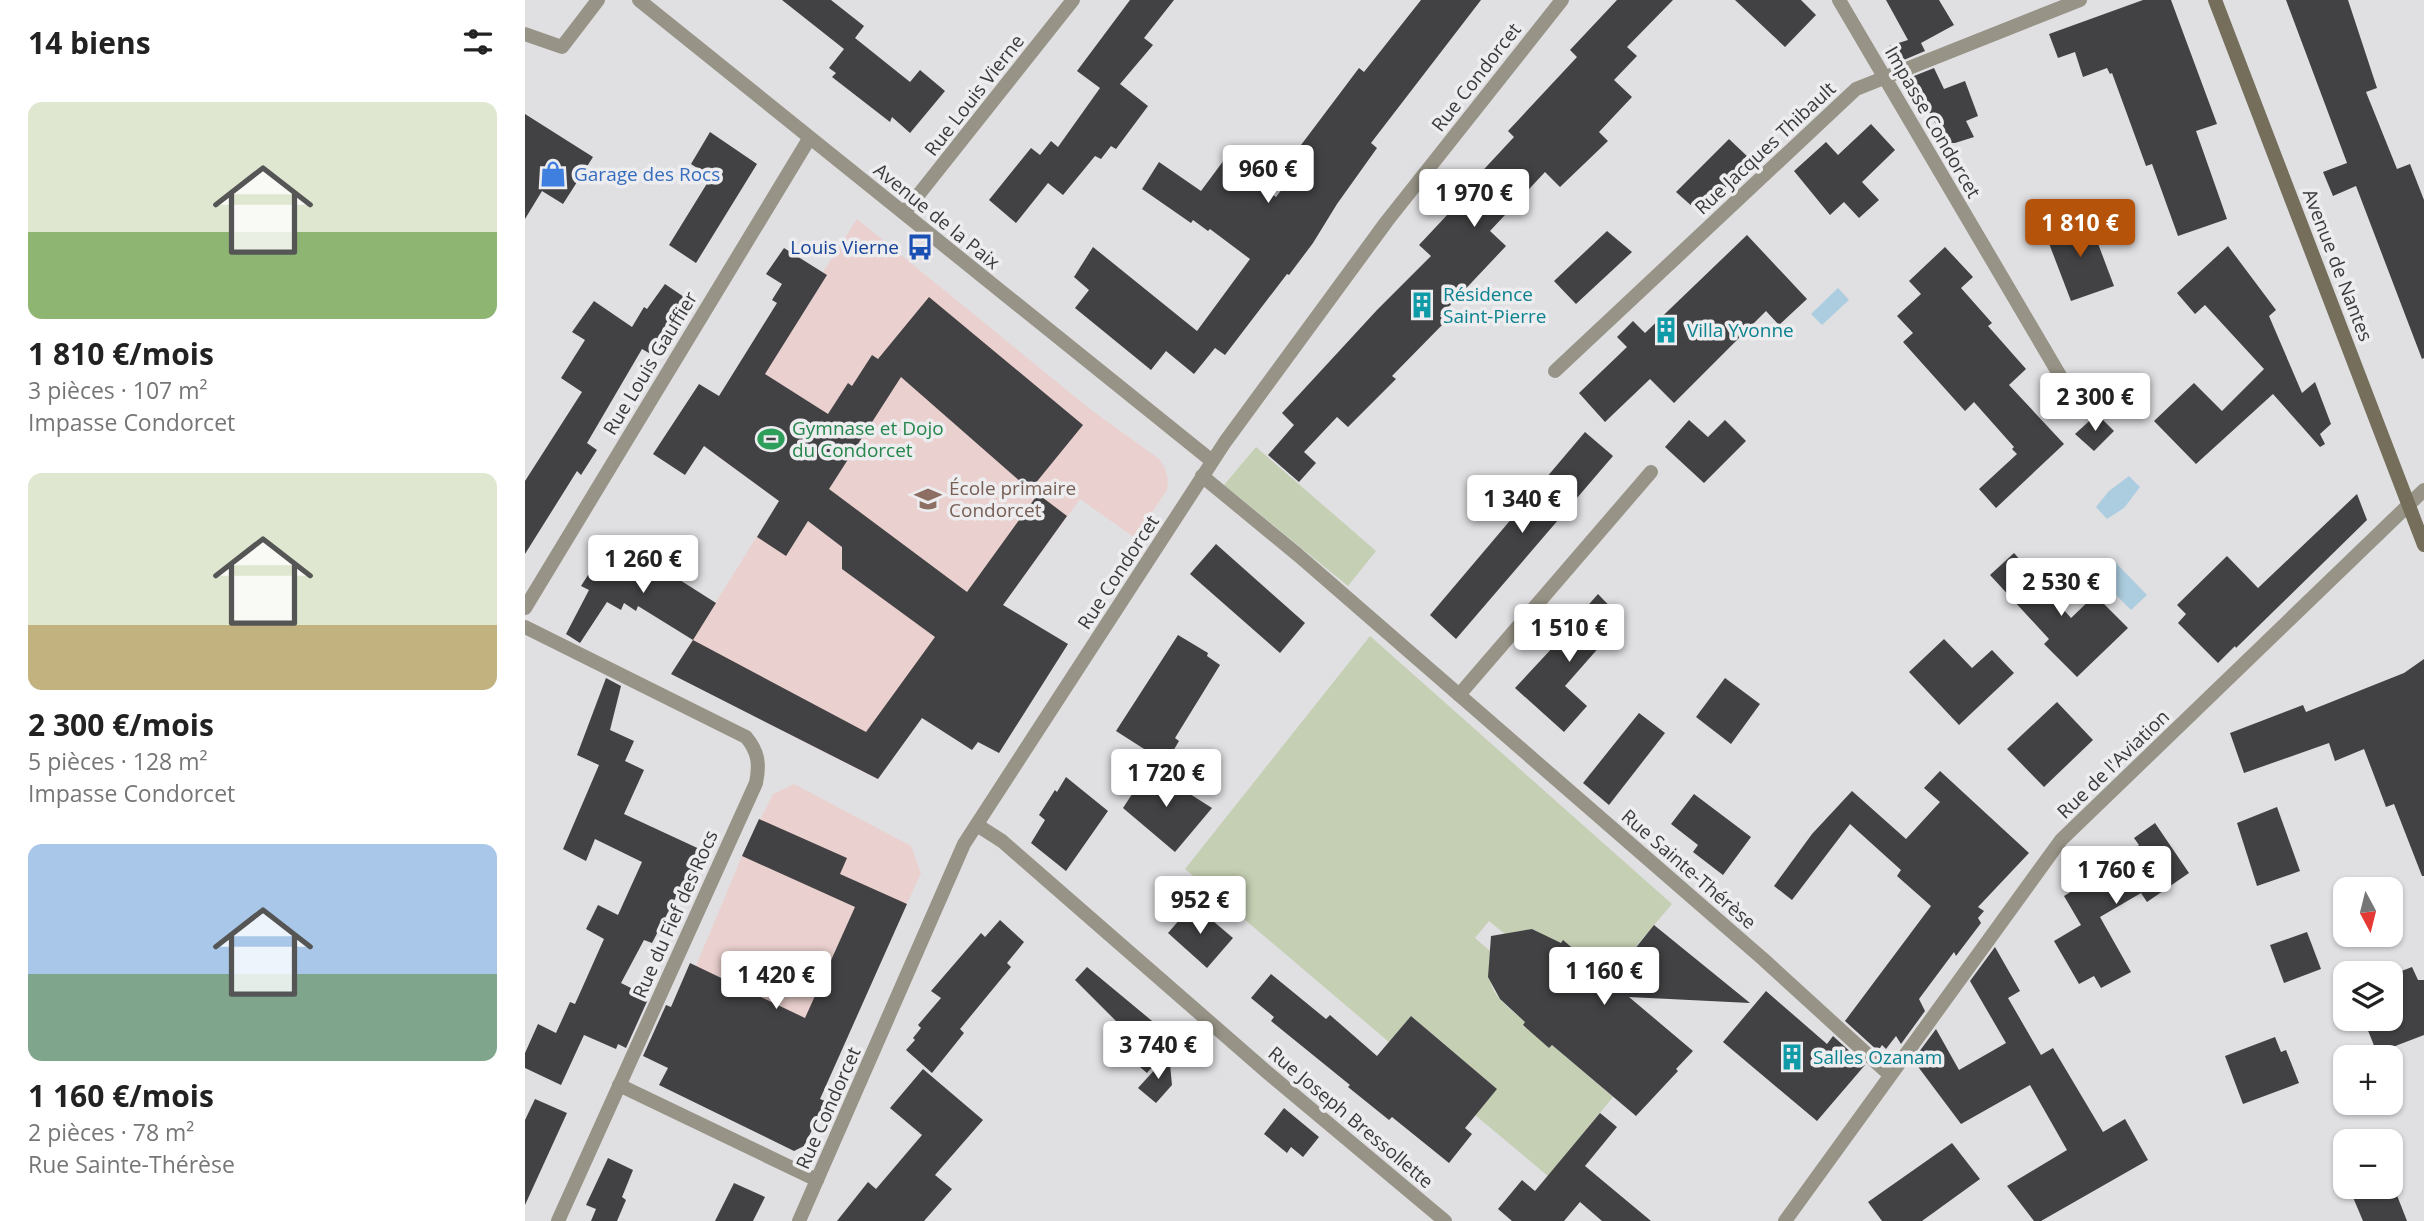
<!DOCTYPE html>
<html lang="fr">
<head>
<meta charset="utf-8">
<style>
  :root { --surface:#fff; --page:#f6f6f6; --text:#222; --muted:#767676; --accent:#b45309 }
  body { margin:0; font-family:"Open Sans",sans-serif; background:var(--page); color:var(--text); height:100vh; display:flex; flex-direction:column; font-size:26px; white-space:nowrap }
  * { box-sizing:border-box; margin:0 }
  p { font-size:23px; color:var(--muted) }
  .icon { flex:none; width:38px; height:38px; fill:none; stroke:currentColor; stroke-width:2; stroke-linecap:round; stroke-linejoin:round }
  .map { position:relative; flex:1; overflow:hidden }
  .side { display:flex; flex-direction:column; background:var(--surface); width:525px }
  .side>* { flex:none }
  .needle { width:46px; rotate:173deg }
  .fabs { position:absolute; left:1808px; top:877px; display:grid; gap:14px }
  .fabs a { display:grid; place-items:center; width:70px; height:70px; border-radius:14px; background:var(--surface); box-shadow:0 2px 5px #0004; font-size:35px }
  .price { position:absolute; translate:-50% -60px; padding:0 16px; border-radius:7px; background:#fff; color:#222; font-size:23px; line-height:46px; filter:drop-shadow(0 2px 4px #0008) }
  .price::after { content:''; position:absolute; left:50%; top:42px; width:21px; height:16px; margin-left:-10px; background:inherit; clip-path:polygon(0 0,100% 0,50% 100%) }
  .price.current { background:var(--accent); color:#fff }
  ul { padding:0; list-style:none }
  li { display:grid; align-content:center; gap:14px; height:371px; padding:0 28px }
  li span { display:grid; place-items:center; height:217px; border-radius:14px; color:#555 }
  li>.icon { margin-inline-start:auto }
  span .icon { width:126px; height:126px; fill:#fffc; stroke-width:1 }
  li b { font-size:30px }
  h2 { display:flex; justify-content:space-between; align-items:center; height:84px; padding:0 28px; font-size:30px }
  main { display:flex; flex:1; min-height:0 }
  .map>svg:first-child { display:block }
  .education { fill:#ead0ce }
  .green { fill:#c4cfb3 }
  .water { fill:#accddf }
  .building { fill:#424244 }
  .lines { fill:none; stroke-linecap:round; stroke-linejoin:round }
  .street { stroke:#979386; stroke-width:14 }
  .secondary { stroke:#746e5b; stroke-width:14 }
  .labels { text-anchor:middle; dominant-baseline:central; stroke-width:7; stroke-linejoin:round; paint-order:stroke }
  .street-label { font-size:19px; fill:#3a3a3b; stroke:#ededf0 }
  .shop-label { font-size:19px; fill:#366cbe; stroke:#ededf0; text-anchor:start }
  .transit-label { font-size:19px; fill:#164399; stroke:#ededf0; text-anchor:end }
  .culture-label { font-size:19px; fill:#0d838f; stroke:#ededf0; text-anchor:start }
  .leisure-label { font-size:19px; fill:#27864d; stroke:#ededf0; text-anchor:start }
  .education-label { font-size:19px; fill:#785e54; stroke:#ededf0; text-anchor:start }
</style>
</head>
<body>
<main>
<section class="side">
<h2>14 biens<svg class="icon" aria-label="filters" viewBox="0 0 24 24"><path d="M4 7h16M4 17h16"/><circle cx="9" cy="7" r="2"/><circle cx="15" cy="17" r="2"/></svg></h2>
<ul>
<li><span style="background:linear-gradient(#dfe7d0 60%,#8fb573 0)"><svg class="icon" aria-label="home" viewBox="0 0 24 24"><path d="M3 11l9-7 9 7M6 9v11h12V9"/></svg></span><div><b>1 810 €/mois</b><p>3 pièces · 107 m²</p><p>Impasse Condorcet</p></div></li>
<li><span style="background:linear-gradient(#dfe7d0 70%,#c2b280 0)"><svg class="icon" aria-label="home" viewBox="0 0 24 24"><path d="M3 11l9-7 9 7M6 9v11h12V9"/></svg></span><div><b>2 300 €/mois</b><p>5 pièces · 128 m²</p><p>Impasse Condorcet</p></div></li>
<li><span style="background:linear-gradient(#a9c7e8 60%,#7fa58c 0)"><svg class="icon" aria-label="home" viewBox="0 0 24 24"><path d="M3 11l9-7 9 7M6 9v11h12V9"/></svg></span><div><b>1 160 €/mois</b><p>2 pièces · 78 m²</p><p>Rue Sainte-Thérèse</p></div></li>
</ul>
</section>
<div class="map">
<svg width="1899" height="1221" viewBox="0 0 1899 1221">
  <rect width="100%" height="100%" fill="#e0e0e3"/>
  <g class="education">
    <path d="M 332,219 L 565,409 L 634,459 L 640,468 L 643,480 L 642,490 L 610,538 L 555,499 L 352,779 L 146,674 L 254,501 L 189,454 L 302,275 L 298,272 Z"/>
    <path d="M 269,784 L 386,846 L 396,873 L 294,1098 L 171,966 L 217,856 L 248,794 Z"/>
  </g>
  <g class="green">
    <path d="M 731,447 L 851,551 L 823,586 L 699,485 Z"/>
    <path d="M 845,636 L 1147,904 L 1084,978 L 1080,975 L 1077,979 L 1057,963 L 1060,958 L 1057,956 L 1054,959 L 1038,941 L 1035,944 L 1008,929 L 980,934 L 964,921 L 950,938 L 965,951 C 962,994 969,994 1000,1022 L 998,1026 L 1001,1028 L 1004,1025 L 1023,1042 L 1021,1045 L 1024,1048 L 1027,1045 L 1088,1097 L 1023,1176 L 950,1115 L 972,1089 L 886,1016 L 864,1042 L 660,869 Z"/>
  </g>
  <g class="water">
    <path d="M 1313,288 L 1324,300 L 1297,325 L 1286,314 Z"/>
    <path d="M 1604,476 L 1615,487 L 1599,508 L 1582,519 L 1571,507 L 1584,491 Z"/>
    <path d="M 1590,562 L 1622,595 L 1606,610 L 1574,578 Z"/>
  </g>
  <g class="building">
    <path d="M 257,0 L 306,0 L 339,26 L 330,38 L 385,82 L 395,70 L 420,91 L 385,133 L 367,117 L 365,122 L 307,77 L 311,73 L 304,68 L 319,49 Z"/>
    <path d="M 605,0 L 649,0 L 619,38 L 628,45 L 595,84 L 623,106 L 591,149 L 586,146 L 576,159 L 570,156 L 538,195 L 523,183 L 491,223 L 464,200 L 506,148 L 515,155 L 526,141 L 533,147 L 575,88 L 552,71 Z"/>
    <path d="M 896,0 L 956,0 L 846,143 L 852,148 L 812,204 L 788,243 L 764,275 L 762,274 L 700,355 L 690,348 L 669,374 L 641,351 L 626,370 L 550,308 L 564,290 L 549,277 L 568,247 L 672,331 L 725,259 L 685,229 L 683,231 L 668,220 L 666,223 L 617,189 L 634,162 L 676,191 L 699,160 L 751,197 L 785,152 L 776,145 L 834,68 L 839,72 Z"/>
    <path d="M 1092,0 L 1148,0 L 1102,47 L 1112,56 L 1089,80 L 1107,97 L 1074,132 L 1083,141 L 1035,187 L 1020,172 L 965,231 L 981,246 L 915,316 L 920,322 L 867,376 L 871,379 L 823,427 L 812,417 L 779,452 L 791,463 L 774,482 L 743,455 L 769,425 L 757,413 L 852,310 L 906,256 L 894,245 L 938,198 L 935,195 L 989,137 L 983,131 L 1052,57 L 1045,50 Z"/>
    <path d="M 1210,0 L 1276,0 L 1291,15 L 1260,47 Z"/>
    <path d="M 1361,0 L 1414,0 L 1429,25 L 1396,43 L 1400,51 L 1374,62 L 1364,46 L 1383,40 Z"/>
    <path d="M 1618,0 L 1646,0 L 1692,124 L 1671,131 L 1702,219 L 1653,236 L 1627,164 L 1621,166 L 1587,73 L 1585,74 L 1582,68 L 1558,77 L 1550,52 L 1533,58 L 1524,34 Z"/>
    <path d="M 1761,0 L 1823,0 L 1852,88 L 1841,92 L 1872,169 L 1885,164 L 1899,200 L 1899,358 L 1897,359 L 1831,186 L 1808,196 L 1798,172 L 1822,163 Z"/>
    <path d="M 1409,68 L 1419,89 L 1440,81 L 1453,116 L 1441,121 L 1449,137 L 1430,143 L 1422,143 L 1384,78 Z"/>
    <path d="M 0,114 L 68,157 L 38,204 L 17,191 L 0,219 Z"/>
    <path d="M 1346,124 L 1370,150 L 1337,182 L 1354,200 L 1334,218 L 1319,202 L 1305,215 L 1269,171 L 1301,142 L 1313,155 Z"/>
    <path d="M 185,132 L 232,164 L 171,263 L 144,245 L 186,177 L 166,164 Z"/>
    <path d="M 1204,139 L 1223,157 L 1223,167 L 1178,208 L 1169,208 L 1151,192 Z"/>
    <path d="M 1563,217 L 1589,286 L 1546,301 L 1520,233 Z"/>
    <path d="M 1082,231 L 1107,252 L 1051,304 L 1029,281 Z"/>
    <path d="M 1222,235 L 1282,299 L 1254,325 L 1241,311 L 1149,403 L 1125,379 L 1080,422 L 1054,393 L 1102,347 L 1092,337 L 1108,321 L 1120,333 Z"/>
    <path d="M 1703,246 L 1751,310 L 1744,316 L 1777,393 L 1790,382 L 1806,424 L 1795,434 L 1800,444 L 1795,447 L 1748,394 L 1671,464 L 1629,421 L 1669,383 L 1697,411 L 1739,369 L 1680,305 L 1670,314 L 1652,293 Z"/>
    <path d="M 1420,247 L 1448,277 L 1436,288 L 1467,323 L 1463,326 L 1501,369 L 1484,385 L 1539,444 L 1471,508 L 1454,489 L 1492,454 L 1487,449 L 1489,447 L 1449,402 L 1440,411 L 1378,342 L 1388,333 L 1372,316 L 1396,294 L 1384,281 Z"/>
    <path d="M 259,248 L 302,275 L 240,374 L 303,414 L 323,383 L 327,386 L 347,355 L 353,359 L 404,297 L 558,425 L 505,490 L 376,377 L 304,489 L 442,592 L 513,494 L 542,516 L 478,605 L 543,644 L 474,753 L 453,742 L 447,750 L 397,718 L 353,779 L 146,674 L 168,640 L 341,732 L 410,637 L 317,569 L 317,547 L 283,521 L 261,556 L 232,537 L 254,501 L 179,446 L 160,475 L 128,454 L 174,384 L 194,396 L 252,303 L 247,300 L 257,284 L 241,274 Z"/>
    <path d="M 140,284 L 159,297 L 124,353 L 117,349 L 62,443 L 72,450 L 56,475 L 52,471 L 0,554 L 0,481 L 57,392 L 36,378 L 60,340 L 47,332 L 69,301 L 107,327 L 119,307 L 122,309 Z"/>
    <path d="M 1572,414 L 1589,431 L 1569,451 L 1550,434 Z"/>
    <path d="M 1164,420 L 1183,437 L 1200,420 L 1221,441 L 1179,483 L 1140,447 Z"/>
    <path d="M 1060,432 L 1088,456 L 931,639 L 905,615 Z"/>
    <path d="M 1832,494 L 1842,520 L 1711,648 L 1710,646 L 1693,663 L 1653,623 L 1661,614 L 1652,605 L 1702,556 L 1733,588 Z"/>
    <path d="M 119,541 L 143,557 L 136,568 L 191,603 L 168,640 L 113,606 L 111,611 L 99,603 L 96,610 L 82,602 L 55,643 L 41,634 L 64,590 L 56,586 L 72,561 L 96,576 Z"/>
    <path d="M 691,544 L 780,623 L 755,653 L 665,574 Z"/>
    <path d="M 1489,553 L 1546,618 L 1570,595 L 1603,628 L 1552,677 L 1519,644 L 1524,639 L 1465,575 Z"/>
    <path d="M 1073,594 L 1098,620 L 1040,686 L 1062,706 L 1039,732 L 990,688 L 1043,631 L 1042,629 Z"/>
    <path d="M 653,635 L 683,653 L 682,656 L 695,665 L 650,738 L 654,741 L 641,763 L 591,731 Z"/>
    <path d="M 1419,639 L 1447,668 L 1467,650 L 1489,673 L 1434,725 L 1384,672 Z"/>
    <path d="M 1899,659 L 1899,876 L 1897,876 L 1869,804 L 1861,807 L 1839,749 L 1810,761 L 1804,743 L 1719,773 L 1705,733 L 1778,705 L 1781,712 L 1879,673 Z"/>
    <path d="M 81,678 L 96,686 L 85,730 L 109,741 L 100,761 L 119,770 L 99,814 L 181,852 L 171,873 L 165,870 L 127,943 L 119,940 L 96,983 L 124,997 L 101,1048 L 93,1044 L 91,1049 L 59,1035 L 36,1085 L 0,1068 L 0,1053 L 13,1024 L 31,1033 L 45,1002 L 50,1004 L 79,939 L 61,929 L 73,905 L 93,915 L 117,862 L 70,839 L 61,861 L 38,849 L 74,765 L 52,755 Z"/>
    <path d="M 1200,678 L 1235,704 L 1206,744 L 1171,717 Z"/>
    <path d="M 1532,702 L 1568,740 L 1519,787 L 1482,749 Z"/>
    <path d="M 1114,713 L 1140,733 L 1084,805 L 1058,783 Z"/>
    <path d="M 624,768 L 687,808 L 650,852 L 598,808 Z"/>
    <path d="M 1415,771 L 1504,853 L 1453,907 L 1459,911 L 1453,918 L 1456,923 L 1431,956 L 1429,952 L 1394,999 L 1400,1011 L 1376,1044 L 1371,1036 L 1361,1049 L 1357,1045 L 1353,1051 L 1320,1021 L 1406,906 L 1372,876 L 1376,870 L 1325,824 L 1267,900 L 1249,886 L 1287,834 L 1327,791 L 1381,839 L 1415,802 L 1399,788 Z"/>
    <path d="M 541,777 L 583,811 L 541,871 L 506,843 L 520,820 L 514,815 L 530,790 L 532,792 Z"/>
    <path d="M 1169,794 L 1226,837 L 1198,875 L 1168,852 L 1173,845 L 1146,824 Z"/>
    <path d="M 1752,807 L 1775,871 L 1732,886 L 1712,823 Z"/>
    <path d="M 234,819 L 322,858 L 315,874 L 382,904 L 295,1099 L 300,1101 L 288,1128 L 279,1146 L 269,1151 L 134,1085 L 143,1068 L 118,1056 L 141,1005 L 146,1007 L 165,963 L 280,1018 L 330,907 L 217,856 Z"/>
    <path d="M 1630,823 L 1664,873 L 1622,902 L 1616,893 L 1575,917 L 1606,972 L 1576,988 L 1569,976 L 1554,984 L 1529,941 L 1556,925 L 1539,896 L 1577,873 L 1614,845 L 1609,838 Z"/>
    <path d="M 668,904 L 708,938 L 682,968 L 643,933 Z"/>
    <path d="M 475,920 L 499,942 L 482,963 L 486,967 L 435,1029 L 439,1033 L 407,1073 L 381,1050 L 390,1040 L 388,1038 L 396,1028 L 393,1025 L 416,998 L 406,991 L 456,933 L 460,937 Z"/>
    <path d="M 1129,925 L 1225,1003 L 1104,997 L 1168,1051 L 1151,1069 L 1153,1071 L 1111,1116 L 1027,1045 L 1024,1048 L 998,1025 L 1000,1022 L 975,999 L 963,977 L 966,936 L 1007,929 L 1036,943 L 1038,940 L 1085,980 Z"/>
    <path d="M 1782,932 L 1796,969 L 1759,983 L 1745,945 Z"/>
    <path d="M 1470,947 L 1495,991 L 1483,998 L 1516,1055 L 1528,1048 L 1578,1132 L 1600,1119 L 1623,1160 L 1516,1221 L 1509,1221 L 1482,1186 L 1542,1150 L 1505,1085 L 1436,1124 L 1388,1060 L 1411,1029 L 1434,1070 L 1481,1043 L 1445,981 Z"/>
    <path d="M 562,967 L 650,1040 L 622,1073 L 590,1046 L 602,1032 L 550,980 Z"/>
    <path d="M 1887,967 L 1893,980 L 1899,980 L 1899,1035 L 1852,1053 L 1838,1018 L 1866,1018 L 1866,975 Z"/>
    <path d="M 746,974 L 801,1019 L 805,1015 L 852,1056 L 886,1016 L 972,1089 L 940,1128 L 947,1134 L 924,1163 L 867,1117 L 864,1120 L 823,1087 L 825,1085 L 746,1021 L 749,1017 L 726,998 Z"/>
    <path d="M 1241,991 L 1302,1044 L 1308,1036 L 1340,1065 L 1292,1121 L 1198,1042 Z"/>
    <path d="M 1750,1037 L 1756,1052 L 1761,1050 L 1774,1083 L 1718,1104 L 1700,1056 Z"/>
    <path d="M 644,1054 L 647,1085 L 631,1103 L 613,1088 Z"/>
    <path d="M 398,1069 L 458,1120 L 410,1175 L 427,1189 L 399,1221 L 312,1221 L 343,1182 L 351,1189 L 397,1135 L 365,1108 Z"/>
    <path d="M 10,1099 L 42,1113 L 0,1205 L 0,1120 Z"/>
    <path d="M 759,1108 L 794,1137 L 778,1157 L 766,1147 L 762,1153 L 739,1134 Z"/>
    <path d="M 1075,1113 L 1092,1127 L 1060,1166 L 1126,1221 L 1077,1221 L 1055,1202 L 1039,1221 L 987,1221 L 973,1209 L 997,1180 L 1010,1191 Z"/>
    <path d="M 1427,1143 L 1455,1179 L 1397,1221 L 1357,1221 L 1343,1202 Z"/>
    <path d="M 83,1158 L 108,1170 L 97,1197 L 101,1200 L 92,1221 L 66,1221 L 71,1209 L 61,1205 Z"/>
    <path d="M 1866,1180 L 1882,1221 L 1838,1221 L 1827,1195 L 1848,1186 L 1866,1186 Z"/>
    <path d="M 209,1183 L 240,1197 L 228,1221 L 190,1221 Z"/>
  </g>
  <g class="lines">
    <g class="street">
      <path d="M 114,0 L 687,461"/>
      <path d="M 1314,0 L 1554,408"/>
      <path d="M 0,34 L 37,47 L 73,0"/>
      <path d="M 379,213 L 548,0"/>
      <path d="M 1030,371 L 1331,89 L 1555,0"/>
      <path d="M 677,476 L 773,555 L 1238,959 L 1365,1075"/>
      <path d="M 0,608 L 284,139"/>
      <path d="M 0,627 L 221,737 C 233,751 235,764 231,783 L 33,1221"/>
      <path d="M 934,695 L 1126,472"/>
      <path d="M 452,825 L 477,841 L 743,1073 L 920,1221"/>
      <path d="M 94,1085 L 292,1180"/>
      <path d="M 274,1221 L 439,844 L 700,442 L 862,221 L 1037,0"/>
      <path d="M 1260,1221 L 1536,840 L 1899,490"/>
    </g>
    <path class="secondary" d="M 1690,0 L 1899,545"/>
  </g>
  <defs>
    <g id="shop-bare" transform="scale(2.1)"><path d="M-5-2.5h2.3a2.7 3.5 0 0 1 5.4 0H5L5.5 6h-11ZM-1.5-2.5h3a1.5 2.3 0 0 0-3 0Z" fill="#3f7fe0" stroke="#ededf0" stroke-width="2.5" paint-order="stroke"/></g>
    <g id="bus-bare" transform="scale(2.1)"><path d="M-5-6H5V4H4V6H2V4H-2V6H-4V4H-5ZM-3.5-4V0h7V-4ZM-3.5 1.2v1.5H-2V1.2ZM2 1.2v1.5H3.5V1.2Z" fill="#1a4fb4" stroke="#ededf0" stroke-width="2.5" paint-order="stroke"/></g>
    <g id="building-bare" transform="scale(2.1)"><path d="M-4-6H4V6H1V3H-1V6H-4ZM-2.5-4.3h1.7v1.8h-1.7ZM.8-4.3h1.7v1.8H.8ZM-2.5-1h1.7V.8h-1.7ZM.8-1h1.7V.8H.8Z" fill="#0f9aa8" stroke="#ededf0" stroke-width="2.5" paint-order="stroke"/></g>
    <g id="stadium-bare" transform="scale(2.1)"><path d="M0-5a6.5 5 0 1 0 0 10a6.5 5 0 1 0 0-10ZM-3.5-1.8h7v3.6h-7Z" fill="#2e9e5b" stroke="#ededf0" stroke-width="2.5" paint-order="stroke"/></g>
    <g id="school-bare" transform="scale(2.1)"><path d="M0-5L7-2L0 1L-7-2ZM-4 1L0 2.5L4 1V4Q0 6-4 4Z" fill="#8d6e63" stroke="#ededf0" stroke-width="2.5" paint-order="stroke"/></g>
  </defs>
  <g fill-rule="evenodd">
    <use href="#shop-bare" x="28" y="174"/>
    <use href="#bus-bare" x="395" y="247"/>
    <use href="#building-bare" x="897" y="305"/>
    <use href="#building-bare" x="1141" y="330"/>
    <use href="#stadium-bare" x="246" y="439"/>
    <use href="#school-bare" x="403" y="499"/>
    <use href="#building-bare" x="1267" y="1057"/>
  </g>
  <g class="labels">
    <g class="street-label">
      <text transform="translate(951 77) rotate(-52)">Rue Condorcet</text>
      <text transform="translate(449 95) rotate(-52)">Rue Louis Vierne</text>
      <text transform="translate(1408 122) rotate(60)">Impasse Condorcet</text>
      <text transform="translate(1240 148) rotate(-43)">Rue Jacques Thibault</text>
      <text transform="translate(412 216) rotate(39)">Avenue de la Paix</text>
      <text transform="translate(1813 265) rotate(69)">Avenue de Nantes</text>
      <text transform="translate(125 363) rotate(-59)">Rue Louis Gauffier</text>
      <text transform="translate(593 572) rotate(-57)">Rue Condorcet</text>
      <text transform="translate(1588 764) rotate(-44)">Rue de l'Aviation</text>
      <text transform="translate(1164 869) rotate(41)">Rue Sainte-Thérèse</text>
      <text transform="translate(150 914) rotate(-66)">Rue du Fief des Rocs</text>
      <text transform="translate(303 1108) rotate(-66)">Rue Condorcet</text>
      <text transform="translate(826 1117) rotate(40)">Rue Joseph Bressollette</text>
    </g>
    <g class="shop-label">
      <text x="49" y="174">Garage des Rocs</text>
    </g>
    <g class="transit-label">
      <text x="374" y="247">Louis Vierne</text>
    </g>
    <g class="culture-label">
      <text x="918" y="294">Résidence<tspan x="918" dy="22">Saint-Pierre</tspan></text>
      <text x="1162" y="330">Villa Yvonne</text>
      <text x="1288" y="1057">Salles Ozanam</text>
    </g>
    <g class="leisure-label">
      <text x="267" y="428">Gymnase et Dojo<tspan x="267" dy="22">du Condorcet</tspan></text>
    </g>
    <g class="education-label">
      <text x="424" y="488">École primaire<tspan x="424" dy="22">Condorcet</tspan></text>
    </g>
  </g>
</svg>
<div class="fabs">
<a><svg class="needle" viewBox="-14 -14 28 28"><path d="M0-13l5 13h-10z" fill="#e53935"/><path d="M0 13l5-13h-10z" fill="#767676"/></svg></a>
<a><svg class="icon" aria-label="layers" viewBox="0 0 24 24"><path d="M12 4l9 5-9 5-9-5zM3 14l9 5 9-5"/></svg></a>
<a>+</a>
<a>−</a>
</div>
<b class="price" style="left:743px;top:205px">960 €</b>
<b class="price" style="left:949px;top:229px">1 970 €</b>
<b class="price current" style="left:1555px;top:259px">1 810 €</b>
<b class="price" style="left:1570px;top:433px">2 300 €</b>
<b class="price" style="left:997px;top:535px">1 340 €</b>
<b class="price" style="left:118px;top:595px">1 260 €</b>
<b class="price" style="left:1536px;top:618px">2 530 €</b>
<b class="price" style="left:1044px;top:664px">1 510 €</b>
<b class="price" style="left:641px;top:809px">1 720 €</b>
<b class="price" style="left:1591px;top:906px">1 760 €</b>
<b class="price" style="left:675px;top:936px">952 €</b>
<b class="price" style="left:1079px;top:1007px">1 160 €</b>
<b class="price" style="left:251px;top:1011px">1 420 €</b>
<b class="price" style="left:633px;top:1081px">3 740 €</b>
</div>
</main>
</body>
</html>
